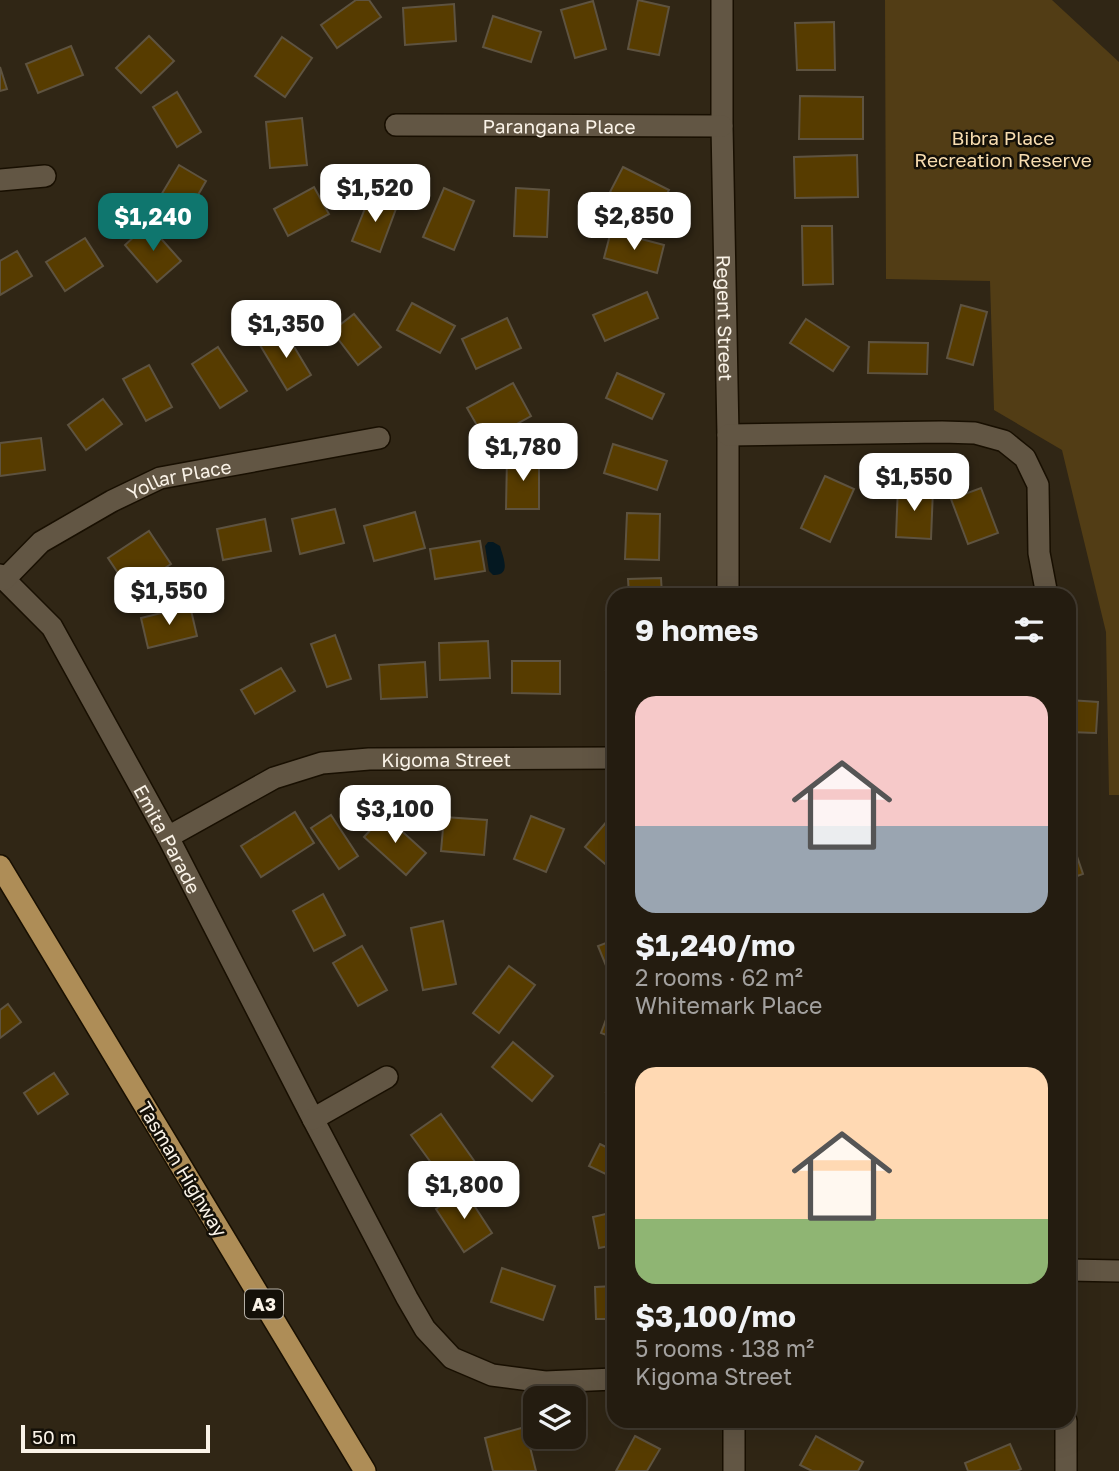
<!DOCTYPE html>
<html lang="en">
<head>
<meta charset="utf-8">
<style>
  :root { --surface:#241c10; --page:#30291e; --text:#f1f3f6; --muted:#a3a19f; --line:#413a30; --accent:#0f766e }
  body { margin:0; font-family:"Golos Text",sans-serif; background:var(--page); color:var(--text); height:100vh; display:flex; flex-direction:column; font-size:26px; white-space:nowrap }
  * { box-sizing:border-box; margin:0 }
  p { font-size:23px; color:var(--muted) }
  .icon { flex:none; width:38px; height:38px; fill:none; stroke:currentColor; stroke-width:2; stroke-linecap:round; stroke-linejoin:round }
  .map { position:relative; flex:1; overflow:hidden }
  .panel { position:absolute; left:607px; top:588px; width:469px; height:840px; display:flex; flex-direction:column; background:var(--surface); border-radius:21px; box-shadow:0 7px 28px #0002,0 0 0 2px var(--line) }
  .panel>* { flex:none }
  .controls { position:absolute; left:523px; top:1386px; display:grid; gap:14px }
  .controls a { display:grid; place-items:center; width:63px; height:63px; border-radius:14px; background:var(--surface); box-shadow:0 7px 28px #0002,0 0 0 2px var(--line); font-size:35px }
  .scale { position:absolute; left:21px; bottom:18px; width:189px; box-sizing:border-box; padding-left:7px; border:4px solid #faf3e8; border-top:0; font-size:19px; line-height:24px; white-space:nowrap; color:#faf3e8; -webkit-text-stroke:5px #141008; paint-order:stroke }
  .price { position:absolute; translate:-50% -60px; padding:0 16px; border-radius:14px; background:#fff; color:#222; font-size:23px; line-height:46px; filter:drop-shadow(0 2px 4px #0008) }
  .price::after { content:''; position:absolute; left:50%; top:42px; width:21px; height:16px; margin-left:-10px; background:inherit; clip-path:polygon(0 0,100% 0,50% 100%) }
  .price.selected { background:var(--accent); color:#fff }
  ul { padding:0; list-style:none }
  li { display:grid; align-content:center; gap:14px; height:371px; padding:0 28px }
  li span { display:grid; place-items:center; height:217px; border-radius:21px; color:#555 }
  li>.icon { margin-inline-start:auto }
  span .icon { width:126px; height:126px; fill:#fffc; stroke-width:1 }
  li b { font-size:30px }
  h2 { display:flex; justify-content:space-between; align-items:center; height:84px; padding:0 28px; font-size:30px }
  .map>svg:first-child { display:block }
  .green { fill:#523d15 }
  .water { fill:#041821 }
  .building { fill:#573c00; stroke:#5e5340; stroke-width:2 }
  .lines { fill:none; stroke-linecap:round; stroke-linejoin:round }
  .minor-casing { stroke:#180f01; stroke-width:24 }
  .trunk-casing { stroke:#180f01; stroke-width:24 }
  .minor { stroke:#625644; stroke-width:21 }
  .trunk { stroke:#ae8d57; stroke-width:21 }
  .labels { text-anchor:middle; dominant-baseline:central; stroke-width:5; stroke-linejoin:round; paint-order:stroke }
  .shield { fill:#141008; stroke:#b5afa5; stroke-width:2 }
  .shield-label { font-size:18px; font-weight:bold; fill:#faf3e8 }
  .street-label { font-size:19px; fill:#faf3e8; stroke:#141008 }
  .park-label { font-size:19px; fill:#f8ddb0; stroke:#141008 }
</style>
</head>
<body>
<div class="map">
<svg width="1119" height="1471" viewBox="0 0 1119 1471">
  <rect width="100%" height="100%" fill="#302615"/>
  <path class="green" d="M 885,0 L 1052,0 L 1119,62 L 1119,795 L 1109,795 L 1106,632 L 1062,450 L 994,410 L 990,281 L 886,279 Z"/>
  <path class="water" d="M 488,542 L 493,542 L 500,546 C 503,557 512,576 493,575 L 489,571 L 485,546 Z"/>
  <g class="building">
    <path d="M 356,0 L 369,0 L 381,17 L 337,48 L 321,25 Z"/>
    <path d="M 638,0 L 669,7 L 659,55 L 628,49 Z"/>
    <path d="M 593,1 L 606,49 L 575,58 L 561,10 Z"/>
    <path d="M 454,4 L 456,41 L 405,45 L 403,8 Z"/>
    <path d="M 493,16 L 541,32 L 531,62 L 483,47 Z"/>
    <path d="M 834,22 L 835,70 L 797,70 L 795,23 Z"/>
    <path d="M 149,36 L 174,61 L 141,93 L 116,68 Z"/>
    <path d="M 282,37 L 312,58 L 285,97 L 255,76 Z"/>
    <path d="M 71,46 L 83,75 L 38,93 L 26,64 Z"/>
    <path d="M 0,67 L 7,89 L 0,91 Z"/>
    <path d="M 177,92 L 201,132 L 177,147 L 153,107 Z"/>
    <path d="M 800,96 L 863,97 L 863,139 L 799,139 Z"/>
    <path d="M 302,118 L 307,165 L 270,168 L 266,122 Z"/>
    <path d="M 857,155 L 858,197 L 795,198 L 794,157 Z"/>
    <path d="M 179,165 L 206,181 L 179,228 L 151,212 Z"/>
    <path d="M 623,167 L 669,190 L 655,216 L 610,192 Z"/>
    <path d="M 314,187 L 329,214 L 288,236 L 274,209 Z"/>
    <path d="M 444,188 L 474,201 L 454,250 L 423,237 Z"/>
    <path d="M 516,188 L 549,190 L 547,237 L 514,236 Z"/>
    <path d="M 370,196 L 397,206 L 380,252 L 352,241 Z"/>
    <path d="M 148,224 L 181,261 L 157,282 L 125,245 Z"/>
    <path d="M 802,226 L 832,226 L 833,284 L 803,285 Z"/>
    <path d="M 611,231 L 664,245 L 657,273 L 604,258 Z"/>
    <path d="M 85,238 L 103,266 L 65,291 L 46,262 Z"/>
    <path d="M 17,251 L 32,276 L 0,295 L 0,261 Z"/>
    <path d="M 647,292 L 658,318 L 605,341 L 593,315 Z"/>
    <path d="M 412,303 L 455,326 L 440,353 L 397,330 Z"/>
    <path d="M 961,305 L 987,312 L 973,365 L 947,358 Z"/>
    <path d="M 354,314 L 381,347 L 358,365 L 332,331 Z"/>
    <path d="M 507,318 L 521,348 L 476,369 L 462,339 Z"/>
    <path d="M 806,319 L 849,347 L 833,371 L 790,343 Z"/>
    <path d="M 284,330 L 311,375 L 287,390 L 260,345 Z"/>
    <path d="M 869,342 L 928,343 L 927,374 L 868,373 Z"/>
    <path d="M 218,347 L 247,391 L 220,408 L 192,364 Z"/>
    <path d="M 149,365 L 172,407 L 146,421 L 123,379 Z"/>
    <path d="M 617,373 L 664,394 L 652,419 L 606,398 Z"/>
    <path d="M 513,383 L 531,416 L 486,441 L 467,408 Z"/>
    <path d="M 103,399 L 122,424 L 86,450 L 68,425 Z"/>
    <path d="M 41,438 L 45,470 L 0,476 L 0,443 Z"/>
    <path d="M 613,444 L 667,461 L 657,490 L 604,473 Z"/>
    <path d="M 507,457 L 539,458 L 539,509 L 506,509 Z"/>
    <path d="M 825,476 L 854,489 L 830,542 L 801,528 Z"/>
    <path d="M 898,486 L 933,489 L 931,539 L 896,537 Z"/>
    <path d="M 981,488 L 998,533 L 968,544 L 951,499 Z"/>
    <path d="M 335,509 L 344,543 L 300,554 L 292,519 Z"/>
    <path d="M 415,512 L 425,548 L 374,561 L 364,526 Z"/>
    <path d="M 627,513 L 660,514 L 659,560 L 625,559 Z"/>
    <path d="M 265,519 L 271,551 L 223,560 L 217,529 Z"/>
    <path d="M 149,531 L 171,564 L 130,591 L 108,558 Z"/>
    <path d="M 480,541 L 485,571 L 435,579 L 430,549 Z"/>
    <path d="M 661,578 L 662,595 L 629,595 L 628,579 Z"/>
    <path d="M 802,588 L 836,591 L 835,595 L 801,595 Z"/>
    <path d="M 939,588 L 979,591 L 979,595 L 939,595 Z"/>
    <path d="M 190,606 L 197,636 L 148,648 L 141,618 Z"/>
    <path d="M 335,635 L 351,679 L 327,687 L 311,644 Z"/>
    <path d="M 488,641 L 490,678 L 440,680 L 439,643 Z"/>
    <path d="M 512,661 L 560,661 L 560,694 L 512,693 Z"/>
    <path d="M 425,662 L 427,697 L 381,699 L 379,665 Z"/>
    <path d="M 614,667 L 614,691 L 606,671 Z"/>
    <path d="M 281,668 L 295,691 L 255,714 L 241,690 Z"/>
    <path d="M 1069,700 L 1098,702 L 1096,733 L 1069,732 Z"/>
    <path d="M 295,812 L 314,843 L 261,877 L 241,846 Z"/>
    <path d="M 614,813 L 614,863 L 610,868 L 585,847 Z"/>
    <path d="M 331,815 L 358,856 L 339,869 L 311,828 Z"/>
    <path d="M 384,815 L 426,853 L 406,875 L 364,837 Z"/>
    <path d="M 531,816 L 564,829 L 546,872 L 514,859 Z"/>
    <path d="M 444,817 L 487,820 L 484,855 L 441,851 Z"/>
    <path d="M 1069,833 L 1083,874 L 1069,879 Z"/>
    <path d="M 323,894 L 345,935 L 314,951 L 293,911 Z"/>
    <path d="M 443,921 L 456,984 L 423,990 L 411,928 Z"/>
    <path d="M 614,940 L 614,971 L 609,973 L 598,946 Z"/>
    <path d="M 362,946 L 387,990 L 358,1006 L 333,963 Z"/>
    <path d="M 509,966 L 535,985 L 499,1033 L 473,1013 Z"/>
    <path d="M 8,1004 L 21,1022 L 0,1038 L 0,1010 Z"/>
    <path d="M 611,1006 L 614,1007 L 614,1038 L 601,1033 Z"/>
    <path d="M 513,1042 L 553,1076 L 532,1101 L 492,1067 Z"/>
    <path d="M 54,1073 L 68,1094 L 38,1114 L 24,1093 Z"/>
    <path d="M 614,1089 L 614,1109 L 606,1093 Z"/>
    <path d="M 441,1114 L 475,1162 L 445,1182 L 411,1135 Z"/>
    <path d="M 600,1144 L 614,1151 L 614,1178 L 589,1166 Z"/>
    <path d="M 464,1190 L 492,1233 L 464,1252 L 436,1209 Z"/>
    <path d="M 614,1212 L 614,1245 L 599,1248 L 593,1217 Z"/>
    <path d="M 502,1268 L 555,1286 L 543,1320 L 491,1302 Z"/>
    <path d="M 614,1286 L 614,1319 L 596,1319 L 595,1287 Z"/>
    <path d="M 525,1427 L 536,1471 L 493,1471 L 485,1438 Z"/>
    <path d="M 635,1436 L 660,1449 L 647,1471 L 616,1471 Z"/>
    <path d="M 816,1436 L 863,1462 L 858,1471 L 812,1471 L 800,1465 Z"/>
    <path d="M 1010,1444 L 1021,1469 L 1017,1471 L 968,1471 L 965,1463 Z"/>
  </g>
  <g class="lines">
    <g class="minor-casing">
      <g id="minor">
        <path id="s1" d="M 722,0 L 722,126 L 728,435 L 728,595"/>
        <path id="s2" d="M 396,125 L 722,126"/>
        <path d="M 0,180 L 45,176"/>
        <path d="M 728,435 L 942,432 L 975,433 L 1004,441 L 1025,458 L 1038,485 L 1039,553 L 1047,595"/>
        <path id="s3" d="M 0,575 L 52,627 L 168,837 L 313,1119 L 407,1298 L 425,1329 L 452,1358 L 492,1375 L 545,1382 L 614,1379"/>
        <path id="s4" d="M 5,579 L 41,542 L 112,501 L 160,478 L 379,438"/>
        <path id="s5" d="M 168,837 L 274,778 L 322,763 L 369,759 L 614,758"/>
        <path d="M 313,1119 L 387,1077"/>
        <path d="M 1069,1270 L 1119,1271"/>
        <path d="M 734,1421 L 734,1471"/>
        <path d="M 1066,1471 L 1066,1421"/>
      </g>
    </g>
    <g class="trunk-casing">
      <path id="trunk" d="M 0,866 L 365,1471"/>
    </g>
    <use href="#minor" class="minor"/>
    <use href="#trunk" class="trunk"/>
  </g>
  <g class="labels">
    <rect class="shield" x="245" y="1289.5" width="38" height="29" rx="5"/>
    <g class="shield-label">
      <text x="264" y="1304">A3</text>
    </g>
    <g class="street-label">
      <text stroke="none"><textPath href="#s2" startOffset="163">Parangana Place</textPath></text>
      <text stroke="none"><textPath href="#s1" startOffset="318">Regent Street</textPath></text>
      <text stroke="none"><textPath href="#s4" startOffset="205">Yollar Place</textPath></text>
      <text stroke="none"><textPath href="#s5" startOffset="296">Kigoma Street</textPath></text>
      <text stroke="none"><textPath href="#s3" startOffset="315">Emita Parade</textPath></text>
      <text transform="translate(183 1169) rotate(59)">Tasman Highway</text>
    </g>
    <g class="park-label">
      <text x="1003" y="137">Bibra Place<tspan x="1003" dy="22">Recreation Reserve</tspan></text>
    </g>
  </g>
</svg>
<div class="controls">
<a><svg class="icon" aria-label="layers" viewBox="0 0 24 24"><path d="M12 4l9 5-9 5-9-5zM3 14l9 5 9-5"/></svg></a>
</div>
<div class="scale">50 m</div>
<b class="price" style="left:375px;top:224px">$1,520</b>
<b class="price" style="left:634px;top:252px">$2,850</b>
<b class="price selected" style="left:153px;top:253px">$1,240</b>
<b class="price" style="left:286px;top:360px">$1,350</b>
<b class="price" style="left:523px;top:483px">$1,780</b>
<b class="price" style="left:914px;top:513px">$1,550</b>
<b class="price" style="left:169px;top:627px">$1,550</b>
<b class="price" style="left:395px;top:845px">$3,100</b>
<b class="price" style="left:464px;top:1221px">$1,800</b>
<section class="panel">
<h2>9 homes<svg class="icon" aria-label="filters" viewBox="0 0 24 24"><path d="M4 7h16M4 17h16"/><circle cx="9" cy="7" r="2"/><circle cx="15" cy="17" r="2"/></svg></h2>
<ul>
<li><span style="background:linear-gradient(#f6c9c9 60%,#9aa5b1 0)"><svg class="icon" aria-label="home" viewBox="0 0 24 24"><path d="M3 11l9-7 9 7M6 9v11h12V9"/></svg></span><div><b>$1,240/mo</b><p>2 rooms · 62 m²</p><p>Whitemark Place</p></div></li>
<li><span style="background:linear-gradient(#ffd9b3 70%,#8fb573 0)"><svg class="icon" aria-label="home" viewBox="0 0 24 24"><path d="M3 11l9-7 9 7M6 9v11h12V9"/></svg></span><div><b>$3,100/mo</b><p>5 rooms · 138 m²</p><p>Kigoma Street</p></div></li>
</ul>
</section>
</div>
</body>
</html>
